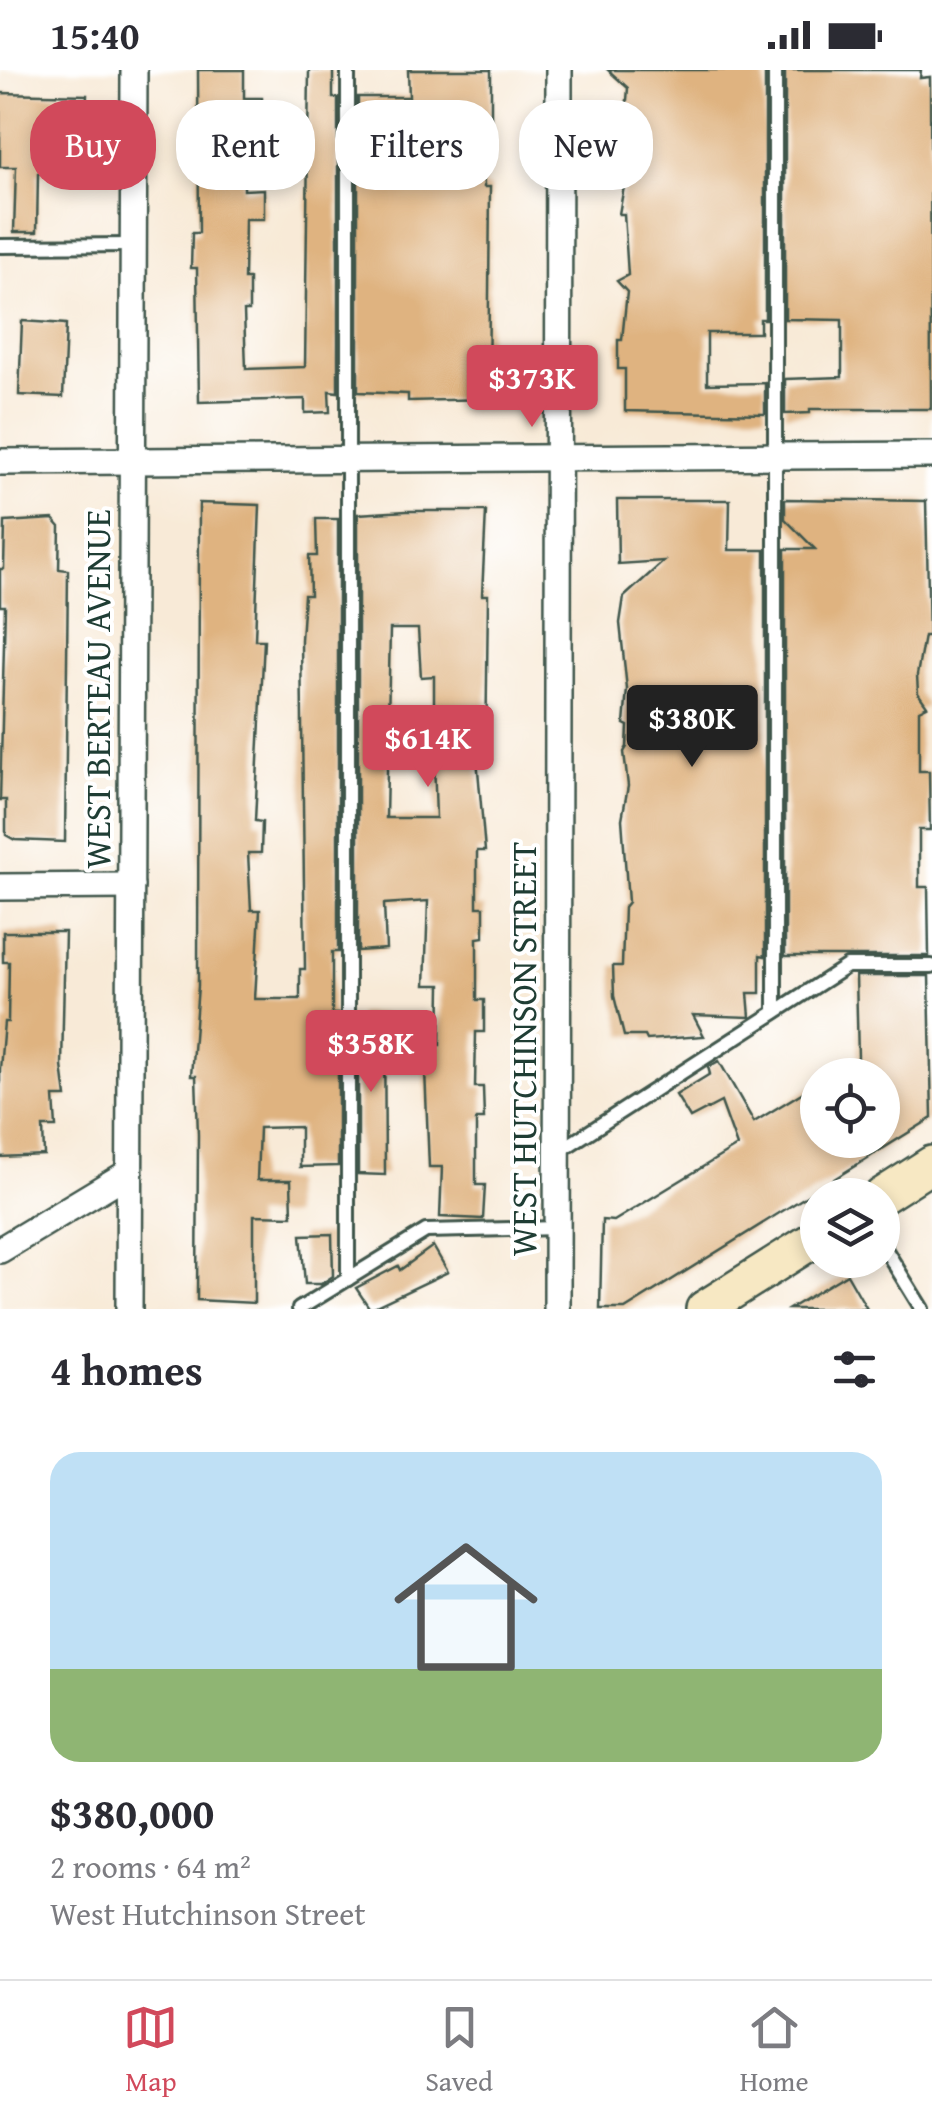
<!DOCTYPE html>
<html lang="en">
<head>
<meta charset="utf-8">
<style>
  :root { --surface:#fff; --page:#f7f7f7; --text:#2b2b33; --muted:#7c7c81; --line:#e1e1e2; --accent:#d1495b }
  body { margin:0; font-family:"Gentium Book Plus",serif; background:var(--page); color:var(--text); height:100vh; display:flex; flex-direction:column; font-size:38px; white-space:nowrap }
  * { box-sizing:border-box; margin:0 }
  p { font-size:32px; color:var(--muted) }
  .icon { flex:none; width:55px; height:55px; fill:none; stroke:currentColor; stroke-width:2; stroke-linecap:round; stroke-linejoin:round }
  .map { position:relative; height:1239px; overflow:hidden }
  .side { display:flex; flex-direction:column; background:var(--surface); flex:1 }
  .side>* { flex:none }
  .hud { position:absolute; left:30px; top:30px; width:872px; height:90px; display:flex; gap:20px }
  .fabs { position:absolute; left:800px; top:988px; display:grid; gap:20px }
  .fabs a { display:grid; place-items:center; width:100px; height:100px; border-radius:50%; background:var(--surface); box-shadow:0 5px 15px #0003; font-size:50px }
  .price { position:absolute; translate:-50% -85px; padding:0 22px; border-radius:10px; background:var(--accent); color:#fff; font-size:32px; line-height:65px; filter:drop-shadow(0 2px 5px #0008) }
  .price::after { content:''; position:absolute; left:50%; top:60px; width:30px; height:22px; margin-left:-15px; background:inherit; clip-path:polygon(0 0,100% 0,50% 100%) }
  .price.on { background:#222; color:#fff }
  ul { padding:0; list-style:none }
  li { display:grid; align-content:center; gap:20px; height:530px; padding:0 50px }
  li+li { border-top:2px solid var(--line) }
  li span { display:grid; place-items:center; height:310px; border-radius:30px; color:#555 }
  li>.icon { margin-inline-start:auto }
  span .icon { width:180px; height:180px; fill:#fffc; stroke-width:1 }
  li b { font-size:42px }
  h2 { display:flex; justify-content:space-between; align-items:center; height:120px; padding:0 50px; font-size:42px }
  .pill { padding:0 35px; border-radius:40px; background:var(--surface); box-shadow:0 5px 15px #0003; font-size:35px; line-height:90px }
  .pill.on { background:var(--accent); color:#fff }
  .status { display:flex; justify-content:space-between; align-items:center; height:70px; padding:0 50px; background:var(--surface); direction:ltr }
  .status svg { height:28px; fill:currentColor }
  .dock { display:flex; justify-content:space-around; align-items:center; height:140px; border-top:2px solid var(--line); background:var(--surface); font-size:28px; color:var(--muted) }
  .dock a { display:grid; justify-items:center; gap:5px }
  .dock .on { color:var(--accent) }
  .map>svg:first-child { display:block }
  .building { fill:#dfb380; fill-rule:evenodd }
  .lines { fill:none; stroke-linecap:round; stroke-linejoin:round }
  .service-casing { stroke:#40574c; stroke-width:18 }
  .minor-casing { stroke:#40574c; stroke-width:30 }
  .secondary-casing { stroke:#40574c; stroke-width:40 }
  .service { stroke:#fff; stroke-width:12 }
  .minor { stroke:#fff; stroke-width:25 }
  .secondary { stroke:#f7e8c3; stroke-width:35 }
  .labels { text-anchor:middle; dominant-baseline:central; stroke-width:8; stroke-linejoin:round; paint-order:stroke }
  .street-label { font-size:35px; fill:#1f3d34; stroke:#fff }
</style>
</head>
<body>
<div class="status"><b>15:40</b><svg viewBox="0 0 49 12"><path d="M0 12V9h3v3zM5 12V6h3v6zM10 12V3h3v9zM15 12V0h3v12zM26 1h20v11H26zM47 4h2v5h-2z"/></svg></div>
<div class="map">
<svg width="932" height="1239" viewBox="0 0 932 1239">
  <rect width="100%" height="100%" fill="#fff"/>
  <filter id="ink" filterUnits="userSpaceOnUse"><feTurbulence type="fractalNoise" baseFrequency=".01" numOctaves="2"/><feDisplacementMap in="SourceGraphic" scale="20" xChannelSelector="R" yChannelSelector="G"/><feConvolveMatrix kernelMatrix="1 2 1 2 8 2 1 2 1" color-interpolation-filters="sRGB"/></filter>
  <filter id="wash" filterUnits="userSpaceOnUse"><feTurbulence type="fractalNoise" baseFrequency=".0048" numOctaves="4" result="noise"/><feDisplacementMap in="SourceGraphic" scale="40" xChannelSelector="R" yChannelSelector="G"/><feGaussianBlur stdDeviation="2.25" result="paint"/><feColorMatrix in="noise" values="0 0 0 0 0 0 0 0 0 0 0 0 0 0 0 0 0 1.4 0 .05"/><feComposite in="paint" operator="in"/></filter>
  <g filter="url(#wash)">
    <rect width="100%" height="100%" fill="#f8ead7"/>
    <g id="blocks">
      <g class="building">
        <path d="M 198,0 L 244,0 L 244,28 L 262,28 L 263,59 L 244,60 L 244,120 L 264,119 L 264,149 L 245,149 L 244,209 L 249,209 L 249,241 L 244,241 L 246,299 L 305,297 L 309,0 L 333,0 L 333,28 L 338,28 L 338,322 L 329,321 L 330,342 L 305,343 L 305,329 L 199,332 L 197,198 L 191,198 L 192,163 L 199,163 Z"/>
        <path d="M 408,0 L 491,0 L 491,61 L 482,61 L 484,117 L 490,117 L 488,329 L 408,331 L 408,324 L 358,322 L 358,27 L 409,27 Z"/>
        <path d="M 608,0 L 765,0 L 765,249 L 760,249 L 760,263 L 707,263 L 707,314 L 765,313 L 765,344 L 625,341 L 625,299 L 618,299 L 618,270 L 622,270 L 627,222 L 617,211 L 628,205 L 624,144 L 619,144 L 629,89 L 625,54 L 628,18 Z"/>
        <path d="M 785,0 L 921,0 L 920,8 L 930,7 L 931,339 L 810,339 L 810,343 L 785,344 L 785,309 L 842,307 L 842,250 L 785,249 Z"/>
        <path d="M 0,23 L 87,25 L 84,99 L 68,98 L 68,104 L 38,103 L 37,162 L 14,162 L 16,97 L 0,97 Z"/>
        <path d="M 22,251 L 66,254 L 63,327 L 19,325 Z"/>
        <path d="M 785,429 L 926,431 L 929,566 L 924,566 L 917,605 L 918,623 L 927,636 L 919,640 L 919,701 L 929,701 L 930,760 L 919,760 L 919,817 L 928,817 L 929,886 L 785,886 L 785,479 L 815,479 L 785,449 Z"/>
        <path d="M 617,430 L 730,430 L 729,480 L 765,480 L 765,886 L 760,885 L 760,923 L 748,923 L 750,947 L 693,945 L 704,966 L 647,970 L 645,966 L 624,966 L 614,926 L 613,896 L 622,896 L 624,837 L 628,832 L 622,749 L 628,716 L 624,682 L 627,677 L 628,656 L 624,654 L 627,619 L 620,553 L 624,527 L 664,491 L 618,494 Z"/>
        <path d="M 199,433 L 260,435 L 255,570 L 264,570 L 255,751 L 262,752 L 261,783 L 248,783 L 251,840 L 260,840 L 255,929 L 300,929 L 300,899 L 305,899 L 301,570 L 304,525 L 310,525 L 309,486 L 317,486 L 316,449 L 338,449 L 338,882 L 332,882 L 332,944 L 338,944 L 338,1096 L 300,1097 L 300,1057 L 259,1058 L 257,1110 L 291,1110 L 292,1146 L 254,1145 L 254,1233 L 197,1230 L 198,1065 L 196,1006 L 191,1006 L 198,916 Z"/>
        <path d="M 407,441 L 486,441 L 482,525 L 488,525 L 486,688 L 477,688 L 485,781 L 477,781 L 477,837 L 484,837 L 484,867 L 477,868 L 477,930 L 484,930 L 484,962 L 476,962 L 475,1017 L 483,1017 L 484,1049 L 476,1049 L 476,1115 L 485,1115 L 483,1149 L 440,1147 L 442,1097 L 429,1097 L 424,975 L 440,975 L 441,915 L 425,915 L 428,831 L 384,834 L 386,879 L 358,881 L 358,444 ZM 390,559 L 418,559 L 421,607 L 434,606 L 434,659 L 424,660 L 426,689 L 434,689 L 436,748 L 386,748 Z"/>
        <path d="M 53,449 L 60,457 L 59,499 L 68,500 L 65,772 L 15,770 L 6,765 L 6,730 L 0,730 L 5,536 L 0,536 L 0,499 L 4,499 L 5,452 Z"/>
        <path d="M 3,862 L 65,862 L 62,996 L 66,1027 L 54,1027 L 56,1057 L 43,1057 L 44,1085 L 0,1087 L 0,999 L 4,952 L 8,952 L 9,892 L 3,892 Z"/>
        <path d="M 856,906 L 929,906 L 932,1048 L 625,1239 L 600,1239 L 602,1150 L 614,1151 L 737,1076 L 721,1032 L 690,1048 L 676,1025 L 710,1004 L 708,997 L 719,991 L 754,1052 L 818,1013 L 818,1070 L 882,1070 L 882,1005 L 831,1005 L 858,988 Z"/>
        <path d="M 358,944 L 384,944 L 385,1105 L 358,1104 Z"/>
        <path d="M 332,1164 L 333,1206 L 321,1214 L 305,1214 L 301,1165 Z"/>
        <path d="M 433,1176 L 448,1202 L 370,1239 L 356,1218 L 398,1196 L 400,1200 Z"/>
        <path d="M 847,1204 L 867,1239 L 789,1239 L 822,1219 Z"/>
      </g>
    </g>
  </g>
  <g filter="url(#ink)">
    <use href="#blocks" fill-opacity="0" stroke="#40574c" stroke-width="2.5"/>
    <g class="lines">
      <g class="service-casing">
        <g id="service">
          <path d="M 775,0 L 775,942"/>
          <path d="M 0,176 L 134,175"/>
          <path d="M 558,1082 L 847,896 L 932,896"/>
          <path d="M 882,1174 L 922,1239"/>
          <path d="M 348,1209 L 348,0"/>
          <path d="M 299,1239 L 426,1161 L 558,1158"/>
        </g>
      </g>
      <g class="minor-casing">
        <g id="minor">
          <path d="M 0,392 L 932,385"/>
          <path d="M 0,817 L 131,816"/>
          <path d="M 0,1180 L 128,1103"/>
          <path d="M 129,1239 L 134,0"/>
          <path d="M 557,1239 L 559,0"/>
        </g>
      </g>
      <g class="secondary-casing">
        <g id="secondary">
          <path d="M 882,1126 L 932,1094"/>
          <path d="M 704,1239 L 818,1167"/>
        </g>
      </g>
      <use href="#service" class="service"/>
      <use href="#minor" class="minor"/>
      <use href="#secondary" class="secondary"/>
    </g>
  </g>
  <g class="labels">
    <g class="street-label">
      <text transform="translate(97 619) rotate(-90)">WEST BERTEAU AVENUE</text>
      <text transform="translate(523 979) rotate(-90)">WEST HUTCHINSON STREET</text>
    </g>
  </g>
</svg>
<div class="fabs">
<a><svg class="icon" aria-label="locate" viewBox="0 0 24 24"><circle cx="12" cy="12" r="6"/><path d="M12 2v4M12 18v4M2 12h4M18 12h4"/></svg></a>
<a><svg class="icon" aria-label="layers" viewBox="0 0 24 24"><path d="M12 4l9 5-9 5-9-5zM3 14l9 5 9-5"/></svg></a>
</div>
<b class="price" style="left:532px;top:360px">$373K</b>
<b class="price on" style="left:692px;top:700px">$380K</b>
<b class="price" style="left:428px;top:720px">$614K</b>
<b class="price" style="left:371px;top:1025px">$358K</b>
<div class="hud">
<a class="pill on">Buy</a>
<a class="pill">Rent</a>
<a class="pill">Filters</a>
<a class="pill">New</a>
</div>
</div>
<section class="side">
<h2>4 homes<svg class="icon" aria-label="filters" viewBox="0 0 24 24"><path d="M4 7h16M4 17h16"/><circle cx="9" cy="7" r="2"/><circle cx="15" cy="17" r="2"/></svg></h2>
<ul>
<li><span style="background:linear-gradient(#bfe0f5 70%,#8fb573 0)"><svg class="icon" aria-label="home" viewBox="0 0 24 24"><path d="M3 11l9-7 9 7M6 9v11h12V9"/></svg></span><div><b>$380,000</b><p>2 rooms · 64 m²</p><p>West Hutchinson Street</p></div></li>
</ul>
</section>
<nav class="dock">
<a class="on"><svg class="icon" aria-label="map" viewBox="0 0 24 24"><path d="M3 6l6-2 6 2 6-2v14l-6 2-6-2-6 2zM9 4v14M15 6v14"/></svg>Map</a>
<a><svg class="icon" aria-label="saved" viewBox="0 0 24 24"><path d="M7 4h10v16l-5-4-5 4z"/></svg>Saved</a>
<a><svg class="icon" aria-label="home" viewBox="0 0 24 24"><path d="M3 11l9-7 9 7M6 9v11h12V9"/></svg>Home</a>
</nav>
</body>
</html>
